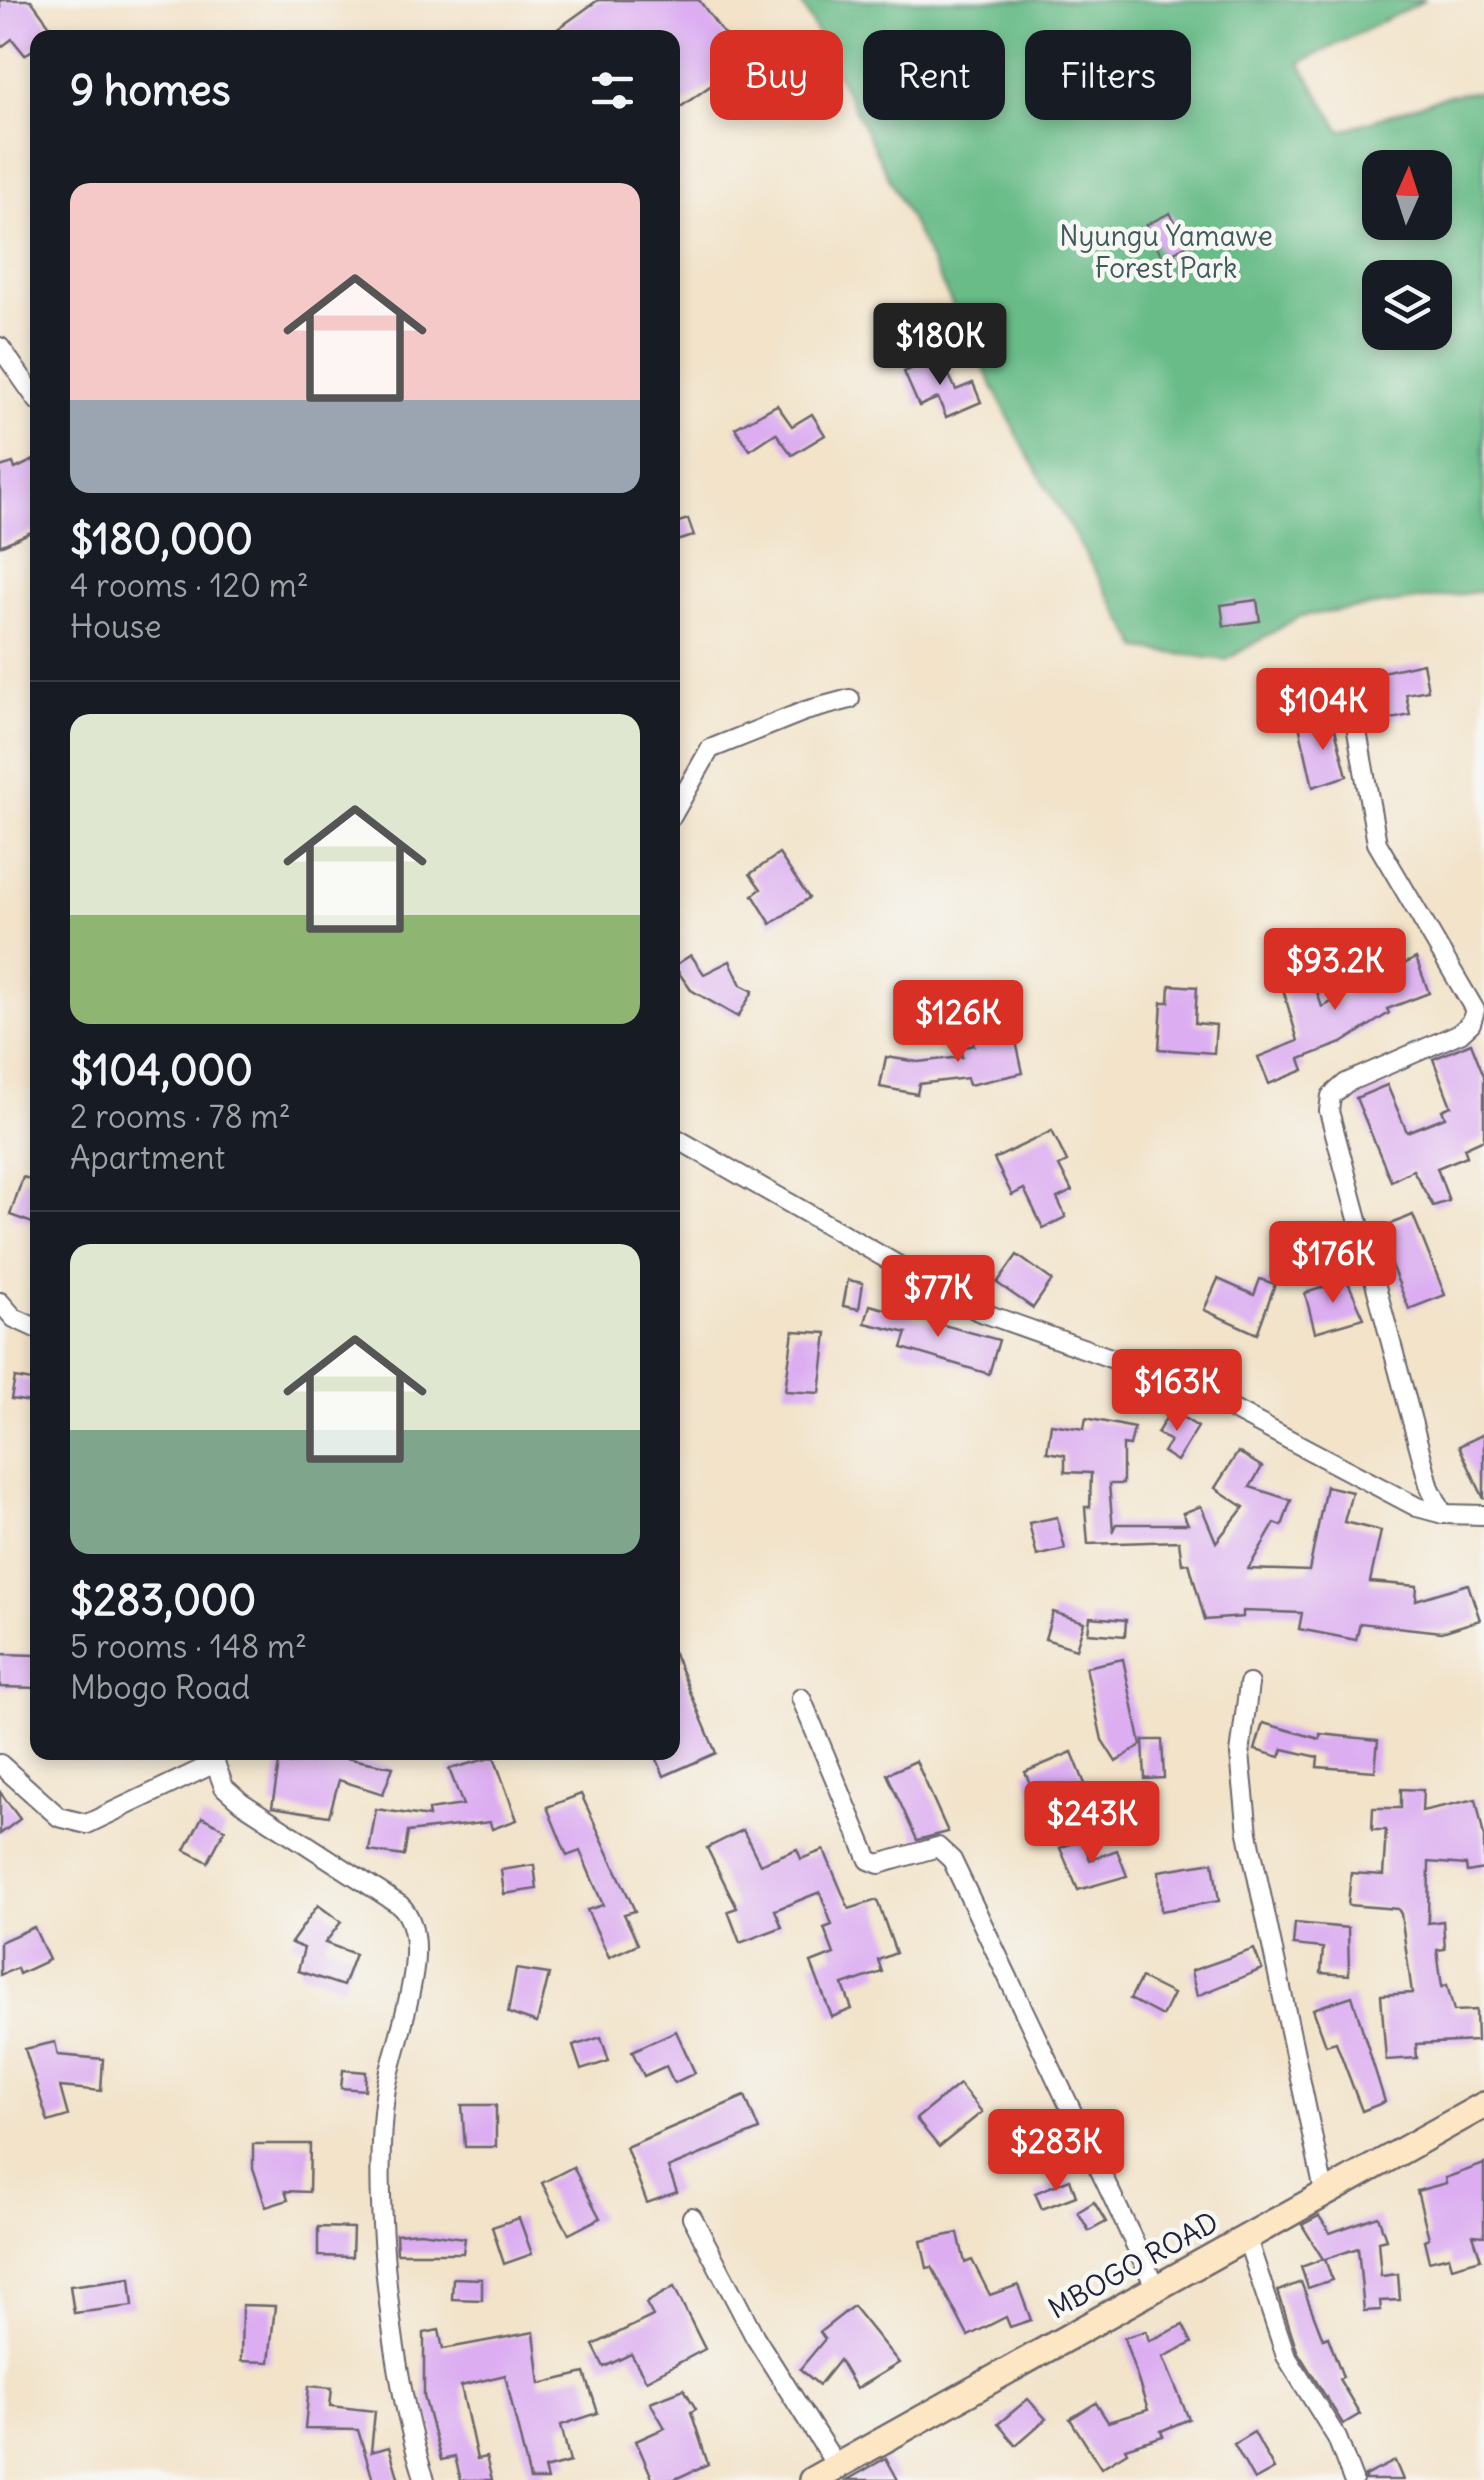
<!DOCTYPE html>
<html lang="en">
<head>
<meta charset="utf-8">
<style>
  :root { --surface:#171b24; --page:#242831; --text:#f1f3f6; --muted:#9ea1a6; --line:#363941; --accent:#d93025 }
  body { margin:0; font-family:Delius,sans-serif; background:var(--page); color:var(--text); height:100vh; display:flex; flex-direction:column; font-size:38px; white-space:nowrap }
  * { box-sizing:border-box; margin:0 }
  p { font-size:32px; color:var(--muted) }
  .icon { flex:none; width:55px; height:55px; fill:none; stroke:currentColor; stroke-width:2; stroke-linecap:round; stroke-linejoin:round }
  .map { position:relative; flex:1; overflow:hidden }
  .details { position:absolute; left:30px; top:30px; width:650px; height:1730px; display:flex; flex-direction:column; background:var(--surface); border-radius:20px; box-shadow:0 5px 15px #0003 }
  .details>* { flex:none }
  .hud { position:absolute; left:710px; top:30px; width:622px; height:90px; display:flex; gap:20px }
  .needle { width:65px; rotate:3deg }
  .buttons { position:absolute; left:1362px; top:150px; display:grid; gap:20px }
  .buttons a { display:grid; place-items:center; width:90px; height:90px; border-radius:20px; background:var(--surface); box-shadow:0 5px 15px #0003; font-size:50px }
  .price { position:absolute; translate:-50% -85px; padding:0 22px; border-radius:10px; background:var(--accent); color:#fff; font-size:32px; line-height:65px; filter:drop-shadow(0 2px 5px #0008) }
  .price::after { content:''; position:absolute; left:50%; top:60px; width:30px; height:22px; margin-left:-15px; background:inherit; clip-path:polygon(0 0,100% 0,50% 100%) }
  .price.selected { background:#222; color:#fff }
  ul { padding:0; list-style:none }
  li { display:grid; align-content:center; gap:20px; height:530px; padding:0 40px }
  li+li { border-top:2px solid var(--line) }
  li span { display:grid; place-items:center; height:310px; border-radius:20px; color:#555 }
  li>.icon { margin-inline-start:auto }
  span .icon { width:180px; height:180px; fill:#fffc; stroke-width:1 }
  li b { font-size:42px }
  h2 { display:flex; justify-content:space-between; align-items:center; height:120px; padding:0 40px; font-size:42px }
  .pill { padding:0 35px; border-radius:20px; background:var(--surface); box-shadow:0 5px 15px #0003; font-size:35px; line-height:90px }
  .pill.selected { background:var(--accent); color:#fff }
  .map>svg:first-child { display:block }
  .forest { fill:#69bc88; stroke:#466f62; stroke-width:2.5; fill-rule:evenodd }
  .building { fill:#dcadf1 }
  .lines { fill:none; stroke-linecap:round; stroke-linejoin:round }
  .street-casing { stroke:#6b666d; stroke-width:22 }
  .secondary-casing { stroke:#6b666d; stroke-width:30 }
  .street { stroke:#fff; stroke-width:18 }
  .secondary { stroke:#fce6c4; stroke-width:25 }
  .labels { text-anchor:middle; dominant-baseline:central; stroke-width:9; stroke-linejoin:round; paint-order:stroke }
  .park-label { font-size:28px; fill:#3f5a5a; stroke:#f6f6f2 }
  .street-label { font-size:28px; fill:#22223b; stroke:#f6f6f2 }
</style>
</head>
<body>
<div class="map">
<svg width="1484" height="2480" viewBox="0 0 1484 2480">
  <rect width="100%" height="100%" fill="#f6f6f2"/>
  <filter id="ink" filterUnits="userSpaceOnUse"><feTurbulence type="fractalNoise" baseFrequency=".01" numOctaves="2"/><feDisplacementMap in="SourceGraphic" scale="20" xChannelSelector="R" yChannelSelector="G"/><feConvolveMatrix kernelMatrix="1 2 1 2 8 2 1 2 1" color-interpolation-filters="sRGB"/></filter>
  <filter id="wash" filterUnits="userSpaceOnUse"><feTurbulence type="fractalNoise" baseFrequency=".0048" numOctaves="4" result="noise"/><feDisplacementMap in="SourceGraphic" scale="40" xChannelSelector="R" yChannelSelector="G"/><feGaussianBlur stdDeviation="2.25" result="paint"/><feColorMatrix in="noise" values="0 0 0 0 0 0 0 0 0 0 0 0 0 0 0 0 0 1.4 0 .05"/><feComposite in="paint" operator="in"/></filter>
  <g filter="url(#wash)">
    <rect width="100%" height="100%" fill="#f2e3c9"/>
    <path class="forest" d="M 800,0 L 1425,0 L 1300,63 L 1341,131 L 1449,95 L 1484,91 L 1484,591 L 1300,616 L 1226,660 L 1140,649 L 1023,446 ZM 1380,168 L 1435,168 L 1435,222 L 1380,222 ZM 1380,278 L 1435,278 L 1435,332 L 1380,332 Z"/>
    <g id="blocks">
      <g class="building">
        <path d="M 0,0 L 31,0 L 59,38 L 38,38 L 38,46 L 25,55 L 12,39 L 0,48 Z"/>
        <path d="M 598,0 L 699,0 L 744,62 L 672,113 L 672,38 L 545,38 Z"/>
        <path d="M 1170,213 L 1187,245 L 1163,258 L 1146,225 Z"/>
        <path d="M 940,356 L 956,390 L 973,383 L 981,402 L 946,417 L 938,398 L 919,406 L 904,372 Z"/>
        <path d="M 777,405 L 792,426 L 812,414 L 825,435 L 792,455 L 776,433 L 750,450 L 735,428 Z"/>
        <path d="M 38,458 L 38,529 L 0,546 L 0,467 L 13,463 L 15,469 Z"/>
        <path d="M 688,519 L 694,536 L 672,542 L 672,524 Z"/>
        <path d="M 1257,600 L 1260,621 L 1224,626 L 1221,605 Z"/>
        <path d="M 1423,663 L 1428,690 L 1406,694 L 1410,715 L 1373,723 L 1364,676 Z"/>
        <path d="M 1327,721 L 1328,728 L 1335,729 L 1347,776 L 1313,787 L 1299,725 Z"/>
        <path d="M 779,854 L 809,898 L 771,924 L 753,895 L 761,889 L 750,874 Z"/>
        <path d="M 691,955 L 704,974 L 730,961 L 741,985 L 753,991 L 738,1017 L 691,990 L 674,966 Z"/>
        <path d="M 1416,958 L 1429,993 L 1387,1009 L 1389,1013 L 1342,1043 L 1300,1059 L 1304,1070 L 1269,1084 L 1258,1057 L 1298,1041 L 1277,968 L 1306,959 L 1322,1007 Z"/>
        <path d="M 1170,985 L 1197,987 L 1195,1023 L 1216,1025 L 1214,1053 L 1159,1049 L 1162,1002 L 1169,1002 Z"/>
        <path d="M 1013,1028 L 1023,1073 L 969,1085 L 967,1078 L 919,1084 L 917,1094 L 880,1087 L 886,1057 L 918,1062 L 962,1057 L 960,1048 L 974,1045 L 972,1038 Z"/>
        <path d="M 1471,1043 L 1484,1076 L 1484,1139 L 1464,1148 L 1467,1156 L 1437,1168 L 1449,1201 L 1433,1206 L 1413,1170 L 1391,1181 L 1356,1098 L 1387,1085 L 1407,1132 L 1445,1117 L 1442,1110 L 1451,1106 L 1433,1059 Z"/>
        <path d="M 1052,1131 L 1067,1162 L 1059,1166 L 1072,1191 L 1057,1198 L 1066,1217 L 1043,1228 L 1024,1189 L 1012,1195 L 994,1159 Z"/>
        <path d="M 23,1177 L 38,1182 L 38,1225 L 10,1215 Z"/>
        <path d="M 1413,1215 L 1445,1295 L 1409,1309 L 1377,1230 Z"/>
        <path d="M 1017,1255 L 1052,1280 L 1033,1308 L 997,1283 Z"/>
        <path d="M 1218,1279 L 1254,1295 L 1260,1279 L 1275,1284 L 1257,1334 L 1204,1310 Z"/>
        <path d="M 848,1280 L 863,1283 L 859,1309 L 843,1306 Z"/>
        <path d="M 1347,1280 L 1364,1318 L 1315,1332 L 1305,1293 Z"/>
        <path d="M 870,1305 L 999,1340 L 989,1374 L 902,1348 L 907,1333 L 865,1323 Z"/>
        <path d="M 793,1331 L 827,1333 L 820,1393 L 785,1391 Z"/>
        <path d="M 15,1378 L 38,1382 L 38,1403 L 11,1399 Z"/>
        <path d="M 1171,1410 L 1198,1427 L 1177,1461 L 1163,1452 L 1170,1441 L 1157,1433 Z"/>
        <path d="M 1086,1418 L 1134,1428 L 1130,1446 L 1123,1445 L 1123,1484 L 1109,1484 L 1113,1530 L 1116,1524 L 1188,1524 L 1183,1513 L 1201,1506 L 1216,1542 L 1244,1507 L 1215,1488 L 1238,1452 L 1262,1467 L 1250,1487 L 1291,1500 L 1282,1526 L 1275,1523 L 1248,1569 L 1309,1571 L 1326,1486 L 1352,1492 L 1344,1522 L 1381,1531 L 1370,1582 L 1417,1586 L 1416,1600 L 1468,1584 L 1480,1620 L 1442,1632 L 1360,1623 L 1356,1640 L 1299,1629 L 1302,1613 L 1243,1611 L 1243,1617 L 1205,1620 L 1189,1563 L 1182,1564 L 1179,1541 L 1088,1544 L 1085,1507 L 1090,1507 L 1091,1473 L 1065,1472 L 1065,1455 L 1047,1452 L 1051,1424 L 1084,1429 Z"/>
        <path d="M 1484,1434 L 1484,1499 L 1459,1446 Z"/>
        <path d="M 1057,1517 L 1065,1549 L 1037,1556 L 1029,1523 Z"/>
        <path d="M 1053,1612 L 1084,1622 L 1076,1649 L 1045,1639 Z"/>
        <path d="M 1090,1617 L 1126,1620 L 1125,1636 L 1088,1633 Z"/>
        <path d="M 673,1651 L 716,1753 L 664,1776 L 654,1752 L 672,1752 Z"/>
        <path d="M 0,1654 L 38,1655 L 38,1688 L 0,1687 Z"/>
        <path d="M 1123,1659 L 1141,1745 L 1116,1762 L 1102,1740 L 1086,1667 Z"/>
        <path d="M 1263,1723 L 1320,1739 L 1320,1734 L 1378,1740 L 1375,1771 L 1317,1767 L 1318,1757 L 1283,1749 L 1280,1757 L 1255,1750 Z"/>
        <path d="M 1143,1740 L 1162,1740 L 1164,1778 L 1145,1779 Z"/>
        <path d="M 313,1752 L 393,1767 L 383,1794 L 339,1780 L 329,1816 L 272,1807 L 279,1764 L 312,1762 Z"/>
        <path d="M 1072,1752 L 1085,1784 L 1038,1803 L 1025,1772 Z"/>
        <path d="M 494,1757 L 517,1820 L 492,1829 L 490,1822 L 408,1832 L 404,1856 L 369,1851 L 376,1809 L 429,1817 L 428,1810 L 463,1805 L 449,1769 Z"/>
        <path d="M 916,1761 L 948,1832 L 917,1840 L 887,1774 Z"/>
        <path d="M 1401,1789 L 1423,1790 L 1422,1811 L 1476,1799 L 1484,1837 L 1484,1869 L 1467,1872 L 1466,1865 L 1429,1862 L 1428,1923 L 1443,1921 L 1445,1949 L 1437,1950 L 1442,1987 L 1447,1985 L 1454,2011 L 1476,2010 L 1477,2041 L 1416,2044 L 1417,2058 L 1386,2060 L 1381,1995 L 1412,1993 L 1401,1914 L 1398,1909 L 1348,1905 L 1351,1873 L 1383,1875 L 1386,1830 L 1372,1830 L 1373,1808 L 1401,1808 Z"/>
        <path d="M 0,1792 L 20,1819 L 0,1834 Z"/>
        <path d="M 581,1794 L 635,1911 L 624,1914 L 638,1944 L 609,1957 L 587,1910 L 603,1905 L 580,1851 L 567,1856 L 547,1807 Z"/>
        <path d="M 202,1817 L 225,1829 L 208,1862 L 185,1850 Z"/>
        <path d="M 743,1830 L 760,1864 L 797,1849 L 801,1859 L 824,1850 L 849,1909 L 877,1900 L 896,1953 L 878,1960 L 882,1972 L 843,1985 L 852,2009 L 832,2017 L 811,1963 L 834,1954 L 824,1928 L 832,1925 L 820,1892 L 775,1910 L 782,1927 L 740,1943 L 728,1911 L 737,1908 L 707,1848 Z"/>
        <path d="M 1082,1839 L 1090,1860 L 1117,1850 L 1127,1876 L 1078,1890 L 1060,1848 Z"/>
        <path d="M 1213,1862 L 1219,1901 L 1161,1911 L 1159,1871 Z"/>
        <path d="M 534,1865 L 537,1889 L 504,1894 L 501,1870 Z"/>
        <path d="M 318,1905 L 341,1922 L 325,1943 L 355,1954 L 343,1986 L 298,1971 L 304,1948 L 291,1943 Z"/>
        <path d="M 1295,1923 L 1348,1928 L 1349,1975 L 1321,1973 L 1323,1948 L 1293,1945 Z"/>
        <path d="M 34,1927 L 49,1960 L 19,1974 L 17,1968 L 0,1975 L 0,1942 Z"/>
        <path d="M 1254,1949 L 1262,1969 L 1197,1996 L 1191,1971 Z"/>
        <path d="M 516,1969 L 549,1974 L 537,2023 L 508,2013 Z"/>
        <path d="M 1141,1978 L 1173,1994 L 1162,2016 L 1130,1999 Z"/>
        <path d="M 1352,1996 L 1385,2102 L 1362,2111 L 1336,2042 L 1326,2045 L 1313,2009 Z"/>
        <path d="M 676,2031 L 695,2073 L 674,2083 L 666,2066 L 644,2076 L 632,2051 Z"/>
        <path d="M 601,2037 L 609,2061 L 581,2070 L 573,2046 Z"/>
        <path d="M 55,2042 L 58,2055 L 103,2059 L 101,2091 L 60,2087 L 68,2116 L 48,2122 L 25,2049 Z"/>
        <path d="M 343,2070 L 366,2072 L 365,2090 L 341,2088 Z"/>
        <path d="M 959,2084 L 982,2112 L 939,2147 L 916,2119 Z"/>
        <path d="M 745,2096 L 759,2130 L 668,2168 L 677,2192 L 647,2203 L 626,2147 Z"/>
        <path d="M 462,2105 L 496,2105 L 496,2147 L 465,2147 Z"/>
        <path d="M 253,2144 L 310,2144 L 309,2192 L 285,2191 L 288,2200 L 266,2207 L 253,2168 Z"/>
        <path d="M 1484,2164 L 1484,2236 L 1473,2235 L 1481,2259 L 1452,2267 L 1449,2256 L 1429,2261 L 1424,2240 L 1429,2238 L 1417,2191 L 1446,2183 L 1445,2178 Z"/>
        <path d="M 573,2167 L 600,2218 L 569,2234 L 542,2183 Z"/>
        <path d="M 1070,2179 L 1076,2196 L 1042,2209 L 1035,2193 Z"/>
        <path d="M 1094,2202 L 1106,2222 L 1089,2231 L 1078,2212 Z"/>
        <path d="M 1319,2216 L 1330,2233 L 1378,2216 L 1386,2239 L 1378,2241 L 1381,2276 L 1398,2274 L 1400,2300 L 1380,2301 L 1381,2310 L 1364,2311 L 1358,2248 L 1325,2259 L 1332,2280 L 1308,2288 L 1301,2267 L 1323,2259 L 1302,2225 Z"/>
        <path d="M 519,2218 L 532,2254 L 504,2264 L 492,2227 Z"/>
        <path d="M 318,2227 L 353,2228 L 352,2257 L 318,2256 Z"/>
        <path d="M 420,2232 L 465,2238 L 463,2253 L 397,2253 L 396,2234 Z"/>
        <path d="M 958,2233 L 965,2263 L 972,2260 L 990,2295 L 1018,2285 L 1031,2320 L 1010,2327 L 1006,2317 L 968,2336 L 932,2267 L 927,2268 L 921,2241 Z"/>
        <path d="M 130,2278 L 133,2306 L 74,2313 L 70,2286 Z"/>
        <path d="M 453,2278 L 482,2279 L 482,2300 L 452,2299 Z"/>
        <path d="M 1301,2282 L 1323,2339 L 1328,2337 L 1343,2377 L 1339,2379 L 1360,2414 L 1343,2424 L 1297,2351 L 1278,2291 Z"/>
        <path d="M 674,2287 L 705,2349 L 646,2380 L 631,2354 L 604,2367 L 593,2345 L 653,2316 L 646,2303 Z"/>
        <path d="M 242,2305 L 275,2306 L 269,2362 L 241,2361 Z"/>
        <path d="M 853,2306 L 899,2363 L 856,2389 L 839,2360 L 819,2385 L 800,2369 L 825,2339 L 820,2332 Z"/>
        <path d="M 1183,2325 L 1192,2343 L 1163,2357 L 1189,2419 L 1161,2431 L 1163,2436 L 1125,2448 L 1127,2452 L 1101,2468 L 1070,2419 L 1096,2403 L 1108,2422 L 1148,2410 L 1124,2338 L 1146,2331 L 1149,2341 Z"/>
        <path d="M 439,2330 L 443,2349 L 534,2332 L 540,2384 L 585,2373 L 598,2413 L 561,2425 L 570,2462 L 544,2469 L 547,2480 L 530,2480 L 505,2375 L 461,2386 L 477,2459 L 486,2457 L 492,2480 L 461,2480 L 455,2457 L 441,2460 L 424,2396 L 424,2333 Z"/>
        <path d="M 309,2386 L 332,2388 L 330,2406 L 375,2411 L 371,2452 L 389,2447 L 399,2480 L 373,2480 L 358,2430 L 305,2429 Z"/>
        <path d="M 684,2389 L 696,2409 L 691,2412 L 708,2464 L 673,2480 L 653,2480 L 636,2441 L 665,2428 L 650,2402 Z"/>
        <path d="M 1028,2399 L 1046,2419 L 1016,2445 L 998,2424 Z"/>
        <path d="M 1254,2432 L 1274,2469 L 1254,2480 L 1234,2444 Z"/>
        <path d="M 886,2458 L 898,2480 L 847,2480 Z"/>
        <path d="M 1395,2461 L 1403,2480 L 1365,2480 L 1365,2476 Z"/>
      </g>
    </g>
  </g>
  <g filter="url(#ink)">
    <use href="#blocks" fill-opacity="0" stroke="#6b666d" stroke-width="2.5"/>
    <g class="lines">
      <g class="street-casing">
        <g id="street">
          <path d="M 0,347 L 38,401"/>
          <path d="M 1352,703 L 1377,843 L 1475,1010 L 1471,1023 L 1460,1033 L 1346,1083 L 1331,1096 L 1329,1111 L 1430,1488 L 1443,1514"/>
          <path d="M 672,816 L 710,749 L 805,711 L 850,699"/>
          <path d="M 672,1136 L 978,1311 L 1184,1384 L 1417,1507 L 1443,1514 L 1484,1515"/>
          <path d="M 0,1302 L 14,1318 L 38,1329"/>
          <path d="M 1249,1684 L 1240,1754 L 1248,1833 L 1324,2191"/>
          <path d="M 801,1698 L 869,1860 L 879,1864 L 938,1847 L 952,1860 L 1155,2286"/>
          <path d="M 211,1752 L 224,1787 L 241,1802 L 400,1905 C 439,1942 391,2048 385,2095 C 371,2196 392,2384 425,2480"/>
          <path d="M 0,1764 L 59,1817 L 87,1824 L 213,1764"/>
          <path d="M 692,2217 L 755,2337 L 836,2465"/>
          <path d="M 1246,2236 L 1286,2356 L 1337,2438 L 1353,2480"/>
        </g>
      </g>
      <g class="secondary-casing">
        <path id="secondary" d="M 812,2480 L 1484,2105"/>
      </g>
      <use href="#street" class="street"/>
      <use href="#secondary" class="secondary"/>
    </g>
  </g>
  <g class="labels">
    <g class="park-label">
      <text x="1166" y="236">Nyungu Yamawe<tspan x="1166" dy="32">Forest Park</tspan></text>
    </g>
    <g class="street-label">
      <text transform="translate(1133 2265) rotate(-29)">MBOGO ROAD</text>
    </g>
  </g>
</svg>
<div class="buttons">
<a><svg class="needle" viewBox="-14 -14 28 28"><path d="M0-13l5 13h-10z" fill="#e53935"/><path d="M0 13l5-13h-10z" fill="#9ea1a6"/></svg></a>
<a><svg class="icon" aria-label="layers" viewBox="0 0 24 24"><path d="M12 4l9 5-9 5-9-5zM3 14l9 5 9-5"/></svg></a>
</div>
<b class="price selected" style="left:940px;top:388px">$180K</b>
<b class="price" style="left:1323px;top:753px">$104K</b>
<b class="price" style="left:1335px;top:1013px">$93.2K</b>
<b class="price" style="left:958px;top:1065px">$126K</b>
<b class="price" style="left:1333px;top:1306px">$176K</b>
<b class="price" style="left:938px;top:1340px">$77K</b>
<b class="price" style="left:1177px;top:1434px">$163K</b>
<b class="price" style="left:1092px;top:1866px">$243K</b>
<b class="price" style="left:1056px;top:2194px">$283K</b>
<div class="hud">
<a class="pill selected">Buy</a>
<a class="pill">Rent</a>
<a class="pill">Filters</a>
</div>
<section class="details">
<h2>9 homes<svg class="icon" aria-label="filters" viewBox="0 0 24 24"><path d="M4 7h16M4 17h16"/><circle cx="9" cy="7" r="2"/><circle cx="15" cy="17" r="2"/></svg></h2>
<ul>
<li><span style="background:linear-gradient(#f6c9c9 70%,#9aa5b1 0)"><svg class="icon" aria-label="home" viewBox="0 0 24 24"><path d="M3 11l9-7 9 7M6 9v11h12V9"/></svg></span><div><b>$180,000</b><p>4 rooms · 120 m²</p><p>House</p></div></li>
<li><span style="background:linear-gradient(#dfe7d0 65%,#8fb573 0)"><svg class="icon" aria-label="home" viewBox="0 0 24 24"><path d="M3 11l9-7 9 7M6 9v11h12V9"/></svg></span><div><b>$104,000</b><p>2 rooms · 78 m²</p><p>Apartment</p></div></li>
<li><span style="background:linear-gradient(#dfe7d0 60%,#7fa58c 0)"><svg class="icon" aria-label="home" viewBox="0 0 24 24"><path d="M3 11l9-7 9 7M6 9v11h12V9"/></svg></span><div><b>$283,000</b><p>5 rooms · 148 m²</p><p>Mbogo Road</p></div></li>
</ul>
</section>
</div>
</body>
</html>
